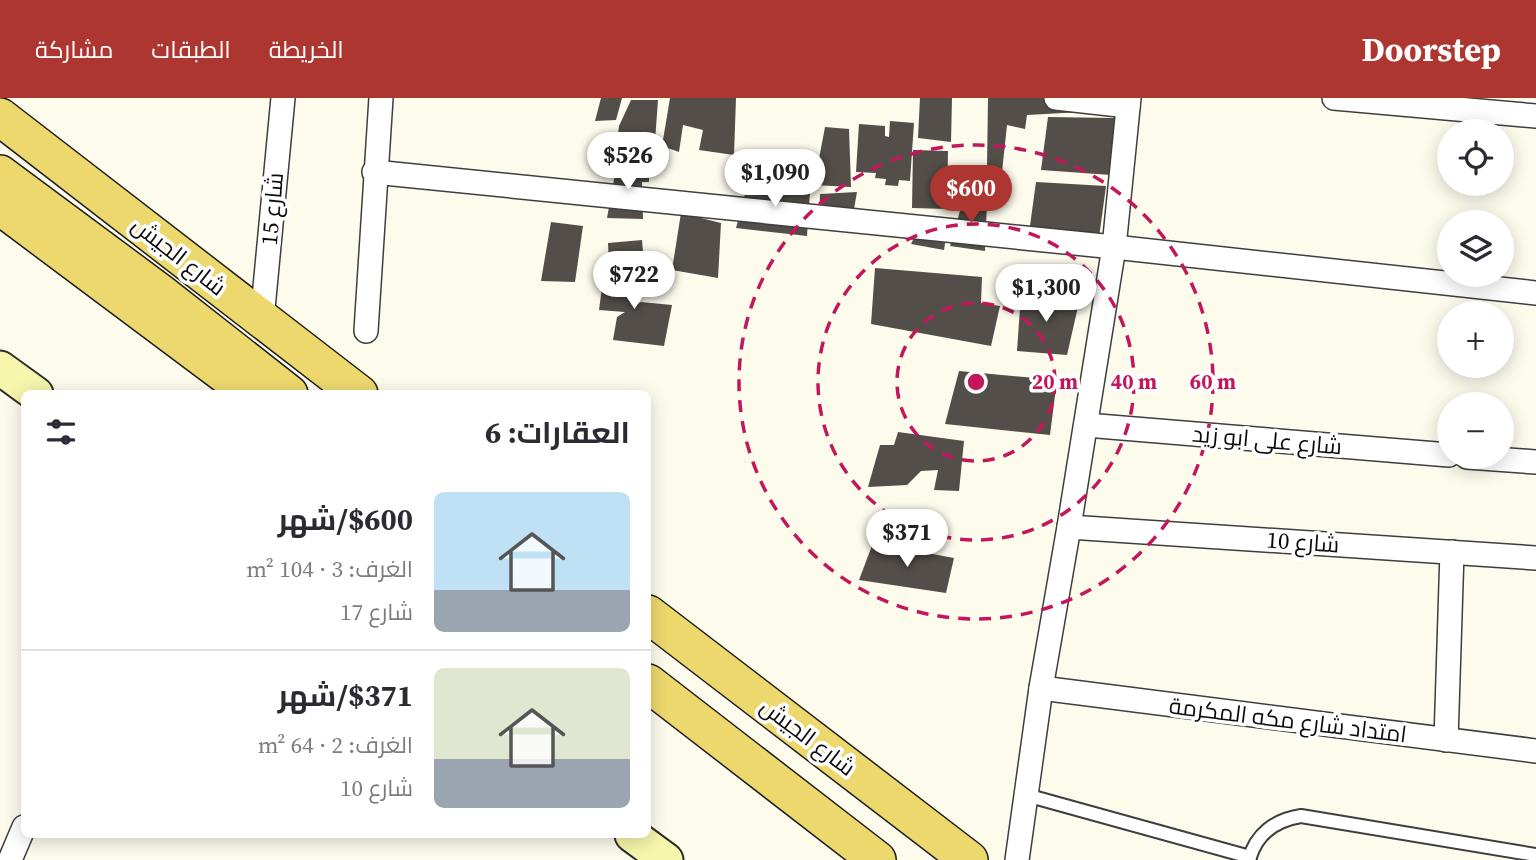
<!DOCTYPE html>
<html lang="ar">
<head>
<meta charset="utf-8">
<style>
  :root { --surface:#fff; --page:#f2f2f3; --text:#2b2b33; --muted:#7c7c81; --line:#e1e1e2; --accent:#ae3631 }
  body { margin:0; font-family:"Source Serif 4",Cairo,serif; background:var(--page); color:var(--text); direction:rtl; height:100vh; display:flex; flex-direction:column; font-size:26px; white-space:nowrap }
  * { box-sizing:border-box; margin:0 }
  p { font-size:23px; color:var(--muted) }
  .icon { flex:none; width:38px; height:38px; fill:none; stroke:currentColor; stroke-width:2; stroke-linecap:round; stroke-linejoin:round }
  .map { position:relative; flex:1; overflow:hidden; direction:ltr }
  .side { position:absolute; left:21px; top:292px; width:630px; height:448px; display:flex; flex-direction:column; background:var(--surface); border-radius:10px; box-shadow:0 4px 18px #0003; direction:rtl }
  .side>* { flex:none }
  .buttons { position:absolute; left:1437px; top:21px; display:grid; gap:14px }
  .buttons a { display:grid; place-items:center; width:77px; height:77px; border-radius:50%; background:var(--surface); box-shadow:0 4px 18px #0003; font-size:35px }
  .price { position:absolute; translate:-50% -60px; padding:0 16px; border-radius:24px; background:#fff; color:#222; font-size:23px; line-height:46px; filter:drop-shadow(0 2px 4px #0008) }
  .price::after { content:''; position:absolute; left:50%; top:42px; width:21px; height:16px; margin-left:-10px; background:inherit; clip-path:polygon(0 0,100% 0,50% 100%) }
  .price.current { background:var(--accent); color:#fff }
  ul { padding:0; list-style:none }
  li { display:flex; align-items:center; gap:21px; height:175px; padding:0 21px }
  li+li { border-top:2px solid var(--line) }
  li span { display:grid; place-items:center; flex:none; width:196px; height:140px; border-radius:10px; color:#555 }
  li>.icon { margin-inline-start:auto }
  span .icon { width:84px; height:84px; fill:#fffc; stroke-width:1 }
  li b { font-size:30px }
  h2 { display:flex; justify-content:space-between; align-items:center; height:84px; padding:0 21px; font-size:30px }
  header { display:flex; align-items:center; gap:42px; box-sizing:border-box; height:98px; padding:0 35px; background:var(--accent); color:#fff }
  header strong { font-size:33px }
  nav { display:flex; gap:38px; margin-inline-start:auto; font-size:24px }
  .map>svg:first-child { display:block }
  .building { fill:#534e49 }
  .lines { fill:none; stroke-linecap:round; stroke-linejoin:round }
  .lane-casing { stroke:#3e3e3e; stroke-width:16 }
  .street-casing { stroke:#3e3e3e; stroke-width:26 }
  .secondary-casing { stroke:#2d2d2d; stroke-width:37 }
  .primary-casing { stroke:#1c1c1c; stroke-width:40 }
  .lane { stroke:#fff; stroke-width:12 }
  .street { stroke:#fff; stroke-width:23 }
  .secondary { stroke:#f7f6ad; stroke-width:33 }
  .primary { stroke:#ecd86d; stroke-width:37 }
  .ring { fill:none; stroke:#c2185b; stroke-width:3.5; stroke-dasharray:12 9 }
  .labels { text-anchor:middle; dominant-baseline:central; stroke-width:7; stroke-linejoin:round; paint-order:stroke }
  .street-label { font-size:23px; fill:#0b0b0b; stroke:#fff }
  .centre { fill:#c2185b; stroke:#fff; stroke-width:3.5 }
  .ring-label { font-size:21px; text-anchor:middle; font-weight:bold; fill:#c2185b; stroke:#fff; stroke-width:7; stroke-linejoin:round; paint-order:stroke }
</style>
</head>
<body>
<header>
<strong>Doorstep</strong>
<nav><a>الخريطة</a><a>الطبقات</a><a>مشاركة</a></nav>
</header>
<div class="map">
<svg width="1536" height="762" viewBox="0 0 1536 762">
  <rect width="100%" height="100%" fill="#fdfbec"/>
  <g class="building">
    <path d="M 601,0 L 622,0 L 616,22 L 595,23 Z"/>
    <path d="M 670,0 L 736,0 L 734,57 L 699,52 L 703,32 L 683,27 L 679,54 L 662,48 Z"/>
    <path d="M 920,0 L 952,0 L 951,44 L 918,40 Z"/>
    <path d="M 988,0 L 1102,0 L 1099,13 L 1027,17 L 1025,31 L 1007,27 L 1002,74 L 987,70 Z"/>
    <path d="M 631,2 L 658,2 L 654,57 L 626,53 L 630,47 L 617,44 L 619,28 Z"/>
    <path d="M 1048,19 L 1114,20 L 1121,24 L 1111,77 L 1041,72 Z"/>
    <path d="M 890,23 L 914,25 L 910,83 L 899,82 L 898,88 L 885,87 L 886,81 L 875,80 L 876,75 L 856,74 L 859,26 L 885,28 L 885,38 L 889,39 Z"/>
    <path d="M 825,29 L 849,31 L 851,89 L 814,87 Z"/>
    <path d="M 913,52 L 948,53 L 947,111 L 912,110 Z"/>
    <path d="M 623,62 L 649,70 L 649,84 L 642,84 L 643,121 L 607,120 L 614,81 Z"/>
    <path d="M 749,81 L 810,94 L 807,138 L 736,130 Z"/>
    <path d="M 1036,84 L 1106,88 L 1099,140 L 1029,135 Z"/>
    <path d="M 857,94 L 851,128 L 819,127 L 820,96 Z"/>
    <path d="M 965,95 L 987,105 L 985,153 L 950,148 Z"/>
    <path d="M 681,115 L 721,125 L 718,180 L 672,172 Z"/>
    <path d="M 922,123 L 946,139 L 944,152 L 911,146 Z"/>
    <path d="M 551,124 L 583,128 L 575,184 L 541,183 Z"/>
    <path d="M 642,142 L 644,165 L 609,166 L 608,145 Z"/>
    <path d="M 875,170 L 982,179 L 981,205 L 1000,208 L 991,248 L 871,226 Z"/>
    <path d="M 604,174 L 639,177 L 636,207 L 641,204 L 672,207 L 664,248 L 613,242 L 617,219 L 625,214 L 599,212 Z"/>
    <path d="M 1021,196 L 1080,200 L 1067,257 L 1017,253 Z"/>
    <path d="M 959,273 L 1057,282 L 1050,337 L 945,326 Z"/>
    <path d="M 898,334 L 964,343 L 959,393 L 934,392 L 938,372 L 921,373 L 907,387 L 868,389 L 880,347 L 894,347 Z"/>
    <path d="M 873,445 L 954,460 L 946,495 L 859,482 Z"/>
  </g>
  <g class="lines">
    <g class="lane-casing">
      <g id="lane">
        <path d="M 1026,697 L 1250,759"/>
        <path d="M 1249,762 C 1256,736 1275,722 1301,718 L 1536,757"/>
      </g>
    </g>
    <g class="street-casing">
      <g id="street">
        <path d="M 1056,0 L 1128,8"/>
        <path d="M 1334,0 L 1536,18"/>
        <path d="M 374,74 L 1114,149 L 1536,195"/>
        <path d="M 262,221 L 283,0"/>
        <path d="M 366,233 L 381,0"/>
        <path d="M 1086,327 L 1449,357"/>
        <path d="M 1467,359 L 1536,364"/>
        <path d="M 1069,429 L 1536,460"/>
        <path d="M 1041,590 L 1536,653"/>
        <path d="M 1446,642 L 1452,454"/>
        <path d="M 10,762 L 24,729"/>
        <path d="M 1017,762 L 1041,590 L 1069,429 L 1114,149 L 1129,0"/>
      </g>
    </g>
    <g class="secondary-casing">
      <g id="secondary">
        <path d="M 0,270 L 36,296"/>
        <path d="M 632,737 L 666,762"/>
      </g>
    </g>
    <g class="primary-casing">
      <g id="primary">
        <path d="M 0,19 L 359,296"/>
        <path d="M 0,76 L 159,194 L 289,296"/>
        <path d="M 0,108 L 246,292"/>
        <path d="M 648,516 L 969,762"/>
        <path d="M 648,585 L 877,762"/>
      </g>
    </g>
    <use href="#lane" class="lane"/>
    <use href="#street" class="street"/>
    <use href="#secondary" class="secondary"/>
    <use href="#primary" class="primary"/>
  </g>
  <g class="ring">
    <circle cx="976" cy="284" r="79"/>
    <circle cx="976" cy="284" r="158"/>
    <circle cx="976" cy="284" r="237"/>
  </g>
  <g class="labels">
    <g class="street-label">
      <text transform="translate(272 111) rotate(-85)">شارع 15</text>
      <text transform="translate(179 158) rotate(38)">شارع الجيش</text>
      <text transform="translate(1267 342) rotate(5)">شارع على ابو زيد</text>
      <text transform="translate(1303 444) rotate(4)">شارع 10</text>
      <text transform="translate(1288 622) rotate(7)">امتداد شارع مكه المكرمة</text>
      <text transform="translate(808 639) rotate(37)">شارع الجيش</text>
    </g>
  </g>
  <circle cx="976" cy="284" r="10" class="centre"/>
  <g class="ring-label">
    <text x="1055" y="291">20 m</text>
    <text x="1134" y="291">40 m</text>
    <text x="1213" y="291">60 m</text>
  </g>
</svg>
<div class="buttons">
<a><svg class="icon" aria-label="locate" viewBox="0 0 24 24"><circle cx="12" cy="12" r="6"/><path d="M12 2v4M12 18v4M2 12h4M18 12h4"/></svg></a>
<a><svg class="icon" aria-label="layers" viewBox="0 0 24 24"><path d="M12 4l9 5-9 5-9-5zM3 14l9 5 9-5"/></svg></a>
<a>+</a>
<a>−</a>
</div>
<b class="price" style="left:628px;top:94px">$526</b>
<b class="price" style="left:775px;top:111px">$1,090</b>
<b class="price current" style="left:971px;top:127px">$600</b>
<b class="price" style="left:634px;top:213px">$722</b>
<b class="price" style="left:1046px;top:226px">$1,300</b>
<b class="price" style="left:907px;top:471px">$371</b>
<section class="side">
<h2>العقارات: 6<svg class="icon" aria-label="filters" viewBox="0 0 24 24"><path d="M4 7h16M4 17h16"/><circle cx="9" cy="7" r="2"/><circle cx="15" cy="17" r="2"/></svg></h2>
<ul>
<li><span style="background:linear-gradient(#bfe0f5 70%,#9aa5b1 0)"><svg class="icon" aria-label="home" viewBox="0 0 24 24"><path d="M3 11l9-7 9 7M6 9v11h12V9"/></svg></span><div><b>$600/شهر</b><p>الغرف: 3 · 104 m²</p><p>شارع 17</p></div></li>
<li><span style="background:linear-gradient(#dfe7d0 65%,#9aa5b1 0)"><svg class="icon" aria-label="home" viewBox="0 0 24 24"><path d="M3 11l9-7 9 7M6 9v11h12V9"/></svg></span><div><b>$371/شهر</b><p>الغرف: 2 · 64 m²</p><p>شارع 10</p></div></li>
</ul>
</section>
</div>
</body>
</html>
